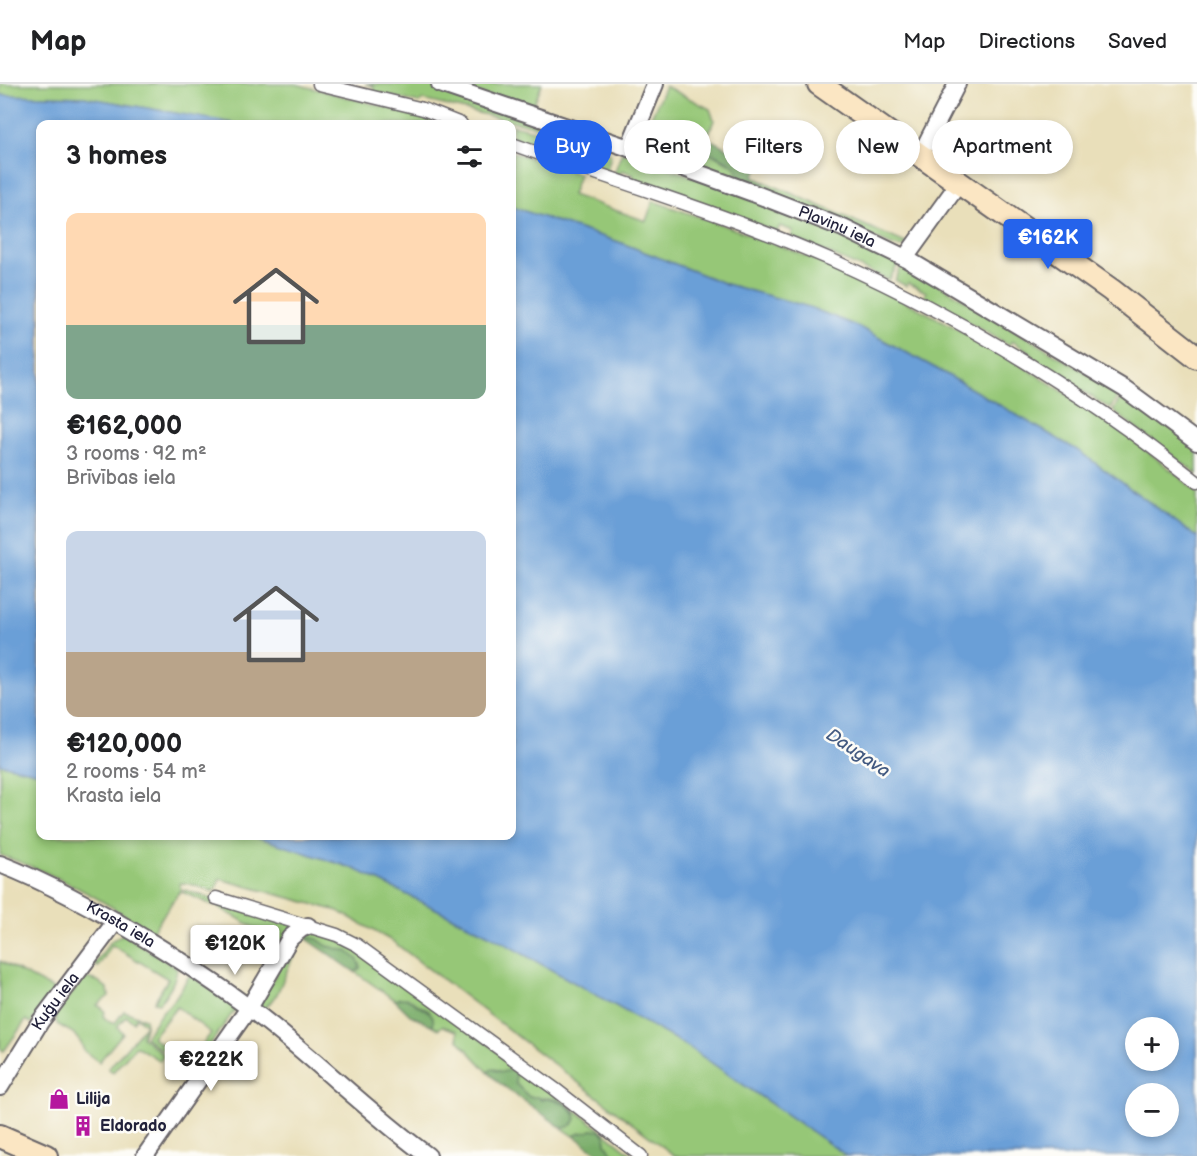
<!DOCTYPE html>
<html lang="en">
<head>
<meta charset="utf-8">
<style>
  :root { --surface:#fff; --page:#f6f6f6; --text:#202124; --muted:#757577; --line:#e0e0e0; --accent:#2563eb }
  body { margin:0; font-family:"Balsamiq Sans",sans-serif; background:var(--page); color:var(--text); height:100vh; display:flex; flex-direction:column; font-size:22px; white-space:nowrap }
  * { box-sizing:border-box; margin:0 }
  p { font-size:20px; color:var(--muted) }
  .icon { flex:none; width:33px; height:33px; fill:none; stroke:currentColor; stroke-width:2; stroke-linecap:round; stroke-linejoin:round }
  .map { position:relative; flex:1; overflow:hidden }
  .side { position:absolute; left:36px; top:36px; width:480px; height:720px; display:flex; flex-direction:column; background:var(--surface); border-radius:12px; box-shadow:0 3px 9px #0003 }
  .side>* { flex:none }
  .hud { position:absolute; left:534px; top:36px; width:570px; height:54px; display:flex; gap:12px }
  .buttons { position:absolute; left:1125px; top:933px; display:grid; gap:12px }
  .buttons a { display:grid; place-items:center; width:54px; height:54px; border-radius:50%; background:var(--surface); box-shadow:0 3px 9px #0003; font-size:30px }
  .price { position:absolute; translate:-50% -51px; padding:0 14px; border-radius:6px; background:#fff; color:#222; font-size:20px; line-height:39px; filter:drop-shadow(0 2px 3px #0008) }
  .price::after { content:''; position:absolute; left:50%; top:36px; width:18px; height:14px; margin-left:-9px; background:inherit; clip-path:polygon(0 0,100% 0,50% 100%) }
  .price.current { background:var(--accent); color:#fff }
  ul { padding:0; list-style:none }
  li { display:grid; align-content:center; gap:12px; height:318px; padding:0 30px }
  li span { display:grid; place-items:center; height:186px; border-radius:12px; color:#555 }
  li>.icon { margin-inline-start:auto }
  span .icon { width:108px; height:108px; fill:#fffc; stroke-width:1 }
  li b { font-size:26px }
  h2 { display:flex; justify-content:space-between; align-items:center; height:72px; padding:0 30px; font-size:26px }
  .tag { padding:0 21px; border-radius:27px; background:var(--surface); box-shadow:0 3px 9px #0003; font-size:21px; line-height:54px }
  .tag.current { background:var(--accent); color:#fff }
  header { display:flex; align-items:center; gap:36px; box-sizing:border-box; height:84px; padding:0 30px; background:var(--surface); border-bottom:2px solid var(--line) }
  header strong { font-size:28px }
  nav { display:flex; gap:33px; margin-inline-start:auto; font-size:21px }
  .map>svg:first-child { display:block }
  .green { fill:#96c777; stroke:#5c7459; stroke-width:1.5 }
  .forest { fill:#78ac68; stroke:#4d6752; stroke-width:1.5 }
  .water { fill:#6b9fd7; stroke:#466089; stroke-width:1.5; fill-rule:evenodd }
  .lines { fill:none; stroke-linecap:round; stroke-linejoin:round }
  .pedestrian-casing { stroke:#686467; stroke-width:15 }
  .minor-casing { stroke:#686467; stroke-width:20 }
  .secondary-casing { stroke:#686467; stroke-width:26 }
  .pedestrian { stroke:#fff; stroke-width:12 }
  .minor { stroke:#fff; stroke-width:16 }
  .secondary { stroke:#fbe6c3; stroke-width:22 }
  .labels { text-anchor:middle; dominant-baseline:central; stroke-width:5; stroke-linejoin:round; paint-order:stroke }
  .street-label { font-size:16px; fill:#22223b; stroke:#fdfcf7 }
  .poi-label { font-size:16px; font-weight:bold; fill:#22223b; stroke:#fdfcf7; text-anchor:start }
  .water-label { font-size:18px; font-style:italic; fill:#435a81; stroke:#fdfcf7 }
</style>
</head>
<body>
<header>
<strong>Map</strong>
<nav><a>Map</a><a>Directions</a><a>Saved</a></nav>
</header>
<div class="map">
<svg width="1197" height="1072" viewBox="0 0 1197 1072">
  <rect width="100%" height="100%" fill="#fdfcf7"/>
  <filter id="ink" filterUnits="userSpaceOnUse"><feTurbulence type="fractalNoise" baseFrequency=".0167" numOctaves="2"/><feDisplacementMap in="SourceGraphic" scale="12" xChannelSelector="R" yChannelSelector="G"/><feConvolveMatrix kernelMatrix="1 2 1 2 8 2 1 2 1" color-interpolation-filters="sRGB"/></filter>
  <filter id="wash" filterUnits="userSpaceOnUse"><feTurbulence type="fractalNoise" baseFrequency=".008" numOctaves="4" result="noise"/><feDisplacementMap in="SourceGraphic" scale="24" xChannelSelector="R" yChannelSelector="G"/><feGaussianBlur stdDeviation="1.35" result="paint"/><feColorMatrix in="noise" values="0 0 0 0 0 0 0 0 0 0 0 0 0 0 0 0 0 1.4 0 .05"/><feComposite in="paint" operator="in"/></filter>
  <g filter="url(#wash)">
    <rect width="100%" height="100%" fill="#e9dfba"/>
    <g class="green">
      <path d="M 0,0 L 296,0 L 435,36 L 446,40 L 238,40 L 84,13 L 0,11 Z"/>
      <path d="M 365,0 L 427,0 L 609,63 L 608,67 L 554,47 L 423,16 L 419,19 L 373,8 L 374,2 Z"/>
      <path d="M 451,0 L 542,0 L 531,27 Z"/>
      <path d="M 665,2 L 710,25 L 714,36 L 710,47 L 701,47 C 704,54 707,63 712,69 C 721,80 740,75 740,97 L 649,63 L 644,55 L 644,49 Z"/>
      <path d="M 512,41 L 554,51 L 610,70 L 611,72 L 606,88 L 512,54 Z"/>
      <path d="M 512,68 L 579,90 L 572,111 L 646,137 L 653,117 C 705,135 757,152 808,173 C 943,230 1087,312 1197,408 L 1197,453 L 1077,366 L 937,285 L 859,243 L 809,223 L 726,200 L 619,158 L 512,123 Z"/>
      <path d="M 622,68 L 754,114 L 900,177 L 889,196 L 791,153 L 793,147 L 780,142 L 777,148 L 632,97 L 634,91 L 622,86 L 619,92 L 614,90 Z"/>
      <path d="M 765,98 L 908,160 L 902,163 L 894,162 L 756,104 Z"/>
      <path d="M 903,179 L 1120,309 L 1110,325 L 1031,273 L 1032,269 L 1012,257 L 1009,261 L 924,213 L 926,208 L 908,199 L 906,202 L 895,196 Z"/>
      <path d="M 1123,310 L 1197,363 L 1197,390 L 1113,327 Z"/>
      <path d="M 0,680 L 40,689 L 40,752 L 254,752 L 355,785 L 493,853 L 687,962 L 847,1072 L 675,1072 L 392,857 L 338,827 L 220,795 L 214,808 L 190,800 L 180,799 L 181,807 L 186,806 L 216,816 L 214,822 L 180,807 L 151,849 C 105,816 54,789 0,771 Z"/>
      <path d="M 220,818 L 297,841 L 280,858 L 218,823 Z"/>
      <path d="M 306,847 C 352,849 424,913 462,941 C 520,984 578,1027 634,1072 L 612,1072 L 609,1064 L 606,1060 L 605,1051 L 600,1047 L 591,1046 C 586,1050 579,1048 574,1052 L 562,1044 C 566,1043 572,1042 575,1037 C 581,1025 557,1014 547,1014 C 541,1014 536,1015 529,1013 L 515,999 L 516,989 L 512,986 L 502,988 L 495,985 L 488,988 L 458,956 L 457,947 L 442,942 L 439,945 L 433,942 L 433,933 L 429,927 L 407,914 L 395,916 L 355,888 L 360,884 L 360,880 L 347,867 L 327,862 L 317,855 L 304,853 L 296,866 L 277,910 L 264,926 L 261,925 L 259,920 C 272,902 288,855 306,847 Z"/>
      <path d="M 123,850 L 177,884 C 176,896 168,910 159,919 L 154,918 L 168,895 L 112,861 L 98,883 L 94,881 L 111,857 Z"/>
      <path d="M 0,877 L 55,906 L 31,939 L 26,936 L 4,967 L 0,965 Z"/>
      <path d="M 189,892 L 194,893 L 237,923 L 194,983 L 188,981 L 211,949 L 177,923 L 152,953 L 166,964 L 160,965 L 145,953 L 161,929 L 174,916 Z"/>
      <path d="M 86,894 L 98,897 L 108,905 L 109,912 L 97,921 L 102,924 L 105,928 L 103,932 L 107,936 L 115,939 L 124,927 L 145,935 L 146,941 L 142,953 L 164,971 L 160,977 L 136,962 L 113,988 L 108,985 L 146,941 L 137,933 L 133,938 L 126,932 L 117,943 L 123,949 L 99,978 L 84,967 L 81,959 L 73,949 L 57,940 L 55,931 L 82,896 Z"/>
    </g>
    <g class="forest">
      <path d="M 701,47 L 710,47 L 707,54 L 760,81 L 753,93 L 765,98 L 760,103 L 740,97 C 740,76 713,71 699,65 L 695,56 Z"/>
      <path d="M 304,853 L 317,855 L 327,862 L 347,867 L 358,876 L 360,884 L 355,888 Z"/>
      <path d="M 400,914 C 409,914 410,917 417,921 C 427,927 435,928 433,942 L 410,931 L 395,916 Z"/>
      <path d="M 492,985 L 502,988 L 512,986 L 516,989 L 515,999 L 529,1013 L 538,1013 L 541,1016 C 559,1009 595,1038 562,1044 L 498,998 L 488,988 Z"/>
      <path d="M 591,1046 L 600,1047 L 605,1051 L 606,1060 L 612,1069 L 612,1072 L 602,1072 L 574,1052 C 579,1048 586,1050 591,1046 Z"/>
    </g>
    <g class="water">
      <path d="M 0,11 L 84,13 L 238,40 L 40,40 L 40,689 L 0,680 Z"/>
      <path d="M 512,123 L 619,158 L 726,200 L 809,223 L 859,243 L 937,285 L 1077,366 L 1197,453 L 1197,1072 L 847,1072 L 687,962 L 493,853 L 355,785 L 254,752 L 512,752 ZM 1136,944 L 1168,944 L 1168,976 L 1136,976 ZM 1136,1010 L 1168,1010 L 1168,1042 L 1136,1042 Z"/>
    </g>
  </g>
  <g filter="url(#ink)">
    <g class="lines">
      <g class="pedestrian-casing">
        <g id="pedestrian">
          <path d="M 319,0 L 423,25 L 461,40"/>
          <path d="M 512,60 C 618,98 729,131 832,176 C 962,234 1086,310 1197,398"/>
          <path d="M 216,814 L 337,851 L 357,861 L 555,1005 L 641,1072"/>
        </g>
      </g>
      <g class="minor-casing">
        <g id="minor">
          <path id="s1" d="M 440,0 L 629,64 L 753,109 L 843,144 L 905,174 L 1125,305 L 1197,358"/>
          <path d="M 629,64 L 655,0"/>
          <path d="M 920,72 L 957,0"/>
          <path d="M 905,174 L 959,99"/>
          <path id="s2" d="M 0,780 C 54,801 105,830 154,860 C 201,889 246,919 288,955 C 335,994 379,1036 428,1072"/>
          <path id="s3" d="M 0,1003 L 40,938 L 116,837"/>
          <path d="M 145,1072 L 249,924 L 290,854 L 301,845 L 308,842"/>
        </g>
      </g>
      <g class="secondary-casing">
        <g id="secondary">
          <path d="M 819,0 L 1111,206 L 1197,273"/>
          <path d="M 0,1052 L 46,1072"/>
        </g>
      </g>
      <use href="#pedestrian" class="pedestrian"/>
      <use href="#minor" class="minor"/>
      <use href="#secondary" class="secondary"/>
    </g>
  </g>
  <defs>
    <g id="shop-bare" transform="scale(1.62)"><path d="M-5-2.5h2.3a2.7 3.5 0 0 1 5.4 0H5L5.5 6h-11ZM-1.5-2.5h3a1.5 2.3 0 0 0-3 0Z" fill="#b5179e" stroke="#fdfcf7" stroke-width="2.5" paint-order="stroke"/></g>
    <g id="building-bare" transform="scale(1.62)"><path d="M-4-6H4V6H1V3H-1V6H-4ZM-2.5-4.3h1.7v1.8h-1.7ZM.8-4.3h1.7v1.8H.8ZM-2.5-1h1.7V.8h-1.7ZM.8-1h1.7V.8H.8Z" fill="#b5179e" stroke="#fdfcf7" stroke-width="2.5" paint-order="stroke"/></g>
  </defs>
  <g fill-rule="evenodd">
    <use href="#shop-bare" x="59" y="1015"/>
    <use href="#building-bare" x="83" y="1042"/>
  </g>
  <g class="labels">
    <g class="street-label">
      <text stroke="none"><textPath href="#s1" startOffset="422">Pļaviņu iela</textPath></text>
      <text stroke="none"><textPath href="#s2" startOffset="135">Krasta iela</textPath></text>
      <text stroke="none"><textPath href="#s3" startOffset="102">Kuģu iela</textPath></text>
    </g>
    <g class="poi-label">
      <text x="76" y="1015">Lilija</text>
      <text x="100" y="1042">Eldorado</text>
    </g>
    <g class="water-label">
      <text transform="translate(858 669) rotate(34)">Daugava</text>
    </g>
  </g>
</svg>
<div class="buttons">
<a>+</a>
<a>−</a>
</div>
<b class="price current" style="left:1048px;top:186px">€162K</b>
<b class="price" style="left:235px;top:892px">€120K</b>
<b class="price" style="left:211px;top:1008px">€222K</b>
<div class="hud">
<a class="tag current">Buy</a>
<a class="tag">Rent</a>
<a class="tag">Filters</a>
<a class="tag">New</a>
<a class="tag">Apartment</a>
</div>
<section class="side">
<h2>3 homes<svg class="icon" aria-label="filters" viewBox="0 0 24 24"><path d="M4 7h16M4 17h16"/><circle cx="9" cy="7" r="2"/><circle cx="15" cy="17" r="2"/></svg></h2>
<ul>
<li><span style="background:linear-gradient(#ffd9b3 60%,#7fa58c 0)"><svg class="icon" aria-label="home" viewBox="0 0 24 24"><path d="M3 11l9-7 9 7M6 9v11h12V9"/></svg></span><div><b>€162,000</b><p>3 rooms · 92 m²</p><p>Brīvības iela</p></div></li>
<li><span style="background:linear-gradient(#c9d6e8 65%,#b9a48a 0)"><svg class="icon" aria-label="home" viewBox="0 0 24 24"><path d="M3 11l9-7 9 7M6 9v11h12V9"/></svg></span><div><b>€120,000</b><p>2 rooms · 54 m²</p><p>Krasta iela</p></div></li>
</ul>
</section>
</div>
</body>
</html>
